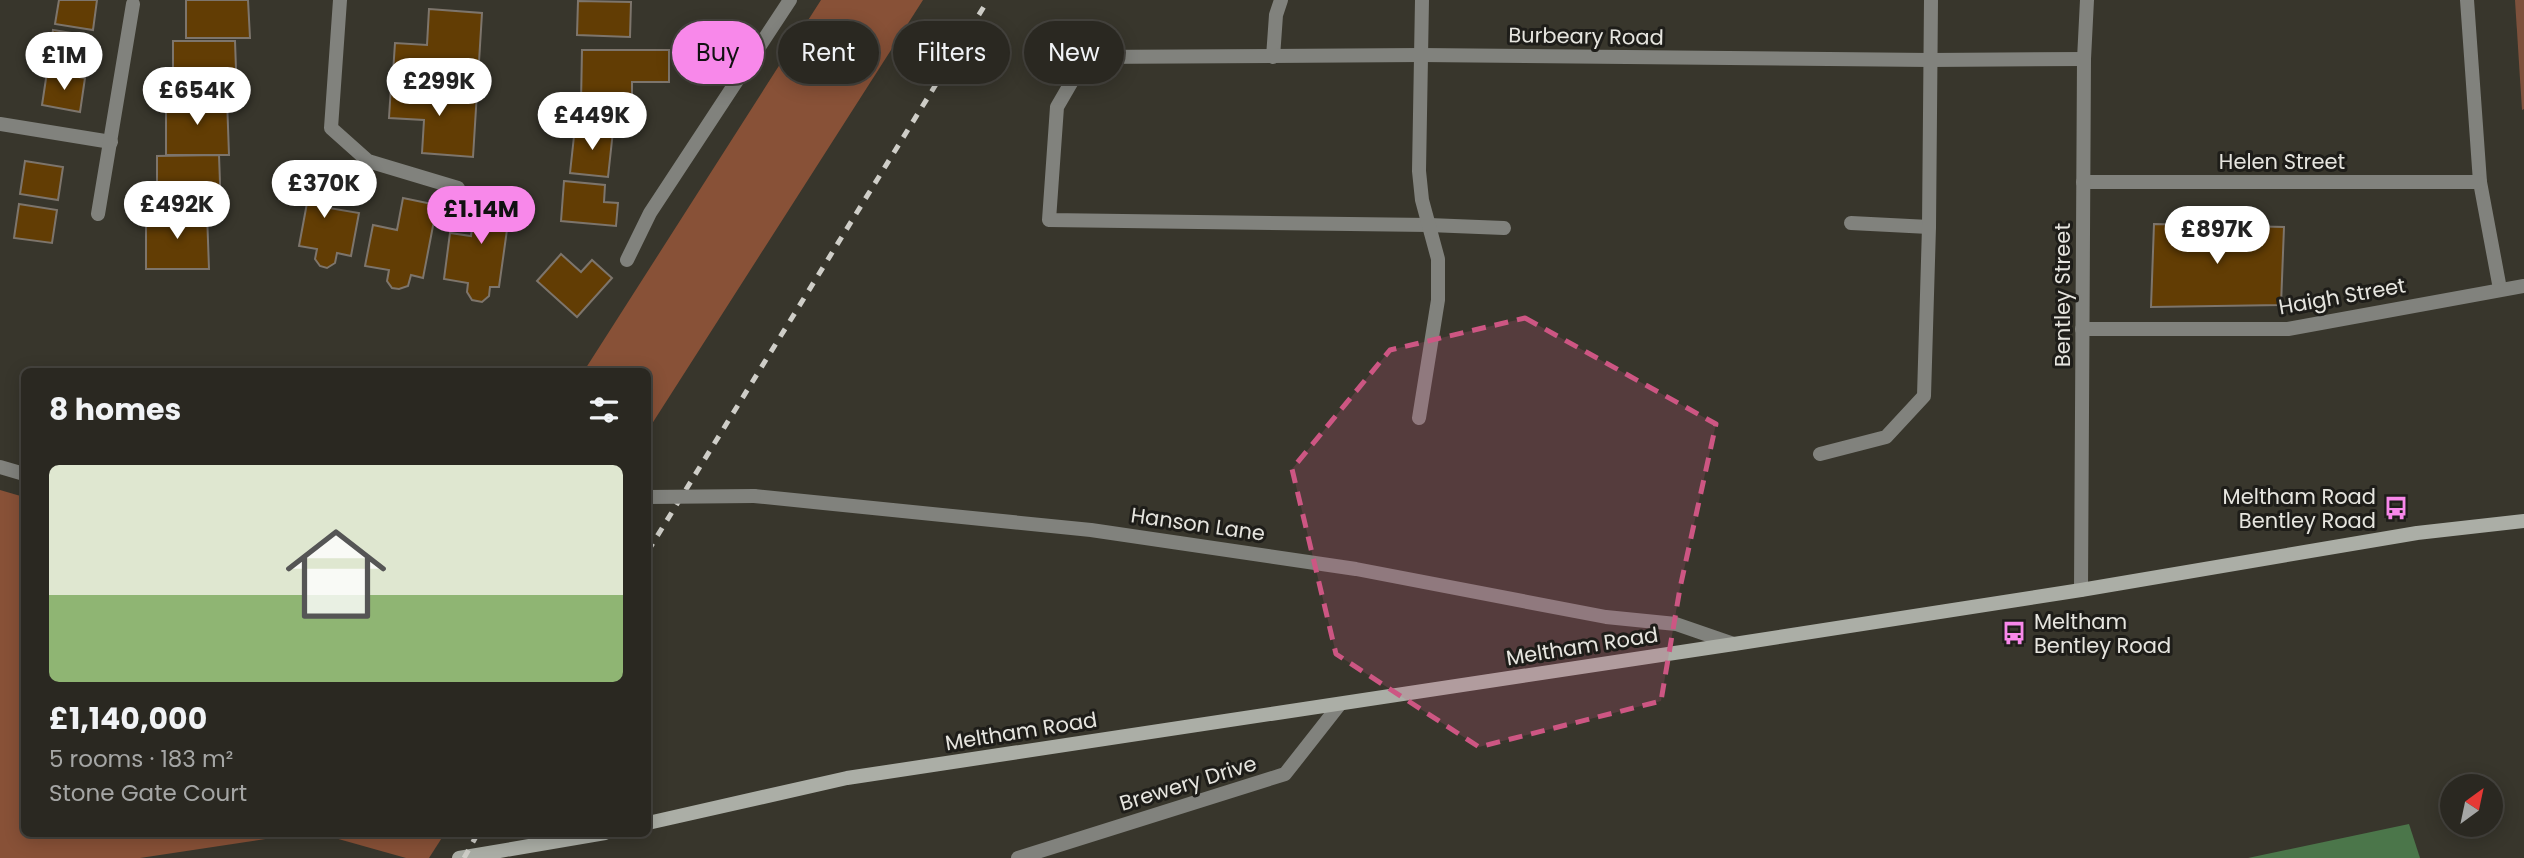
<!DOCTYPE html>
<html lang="en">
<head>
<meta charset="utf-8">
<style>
  :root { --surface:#2a2821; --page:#32302a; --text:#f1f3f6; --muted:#a5a6a5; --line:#46443f; --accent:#f888ea }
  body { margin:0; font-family:Poppins,sans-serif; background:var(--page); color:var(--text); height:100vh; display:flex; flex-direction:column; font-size:26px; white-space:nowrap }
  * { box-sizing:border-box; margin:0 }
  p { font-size:23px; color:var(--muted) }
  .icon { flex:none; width:38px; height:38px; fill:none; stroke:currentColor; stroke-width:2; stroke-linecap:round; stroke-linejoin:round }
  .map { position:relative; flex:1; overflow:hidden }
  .sheet { position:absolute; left:21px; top:368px; width:630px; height:469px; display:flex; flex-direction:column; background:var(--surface); border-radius:10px; box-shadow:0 4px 18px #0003,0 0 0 2px var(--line) }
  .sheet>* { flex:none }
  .banner { position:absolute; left:672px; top:21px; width:665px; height:63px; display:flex; gap:14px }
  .needle { width:46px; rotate:33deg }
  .controls { position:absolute; left:2440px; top:774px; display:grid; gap:14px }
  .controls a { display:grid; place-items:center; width:63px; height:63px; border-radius:50%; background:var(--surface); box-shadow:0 4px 18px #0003,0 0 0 2px var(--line); font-size:35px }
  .price { position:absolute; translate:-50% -60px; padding:0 16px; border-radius:24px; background:#fff; color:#222; font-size:23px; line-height:46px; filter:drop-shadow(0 2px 4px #0008) }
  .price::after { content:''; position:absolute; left:50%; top:42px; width:21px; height:16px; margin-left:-10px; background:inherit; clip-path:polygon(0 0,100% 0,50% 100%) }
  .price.selected { background:var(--accent); color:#111 }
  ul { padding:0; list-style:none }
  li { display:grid; align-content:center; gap:14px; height:371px; padding:0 28px }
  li+li { border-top:2px solid var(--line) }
  li span { display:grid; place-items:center; height:217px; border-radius:10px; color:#555 }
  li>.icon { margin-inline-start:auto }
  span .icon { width:126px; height:126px; fill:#fffc; stroke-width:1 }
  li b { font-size:30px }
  h2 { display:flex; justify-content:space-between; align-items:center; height:84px; padding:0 28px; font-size:30px }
  .pill { padding:0 24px; border-radius:32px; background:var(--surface); box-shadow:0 4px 18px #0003,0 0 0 2px var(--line); font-size:24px; line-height:63px }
  .pill.selected { background:var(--accent); color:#111 }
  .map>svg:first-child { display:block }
  .green { fill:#7e513c }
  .forest { fill:#885137 }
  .water { fill:#4b764a }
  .building { fill:#623d04; stroke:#7d756c; stroke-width:2 }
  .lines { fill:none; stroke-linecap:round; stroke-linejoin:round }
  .service { stroke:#81827d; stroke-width:14 }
  .minor { stroke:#81827d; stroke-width:14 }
  .secondary { stroke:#abaea6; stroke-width:14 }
  .rail { stroke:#cfcec8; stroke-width:5; stroke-dasharray:9 9; stroke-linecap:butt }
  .minor-bridge { stroke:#81827d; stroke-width:14 }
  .marked { fill:#cd5683; fill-opacity:0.2; stroke:#cd5683; stroke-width:5; stroke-dasharray:14 9; stroke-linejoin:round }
  .labels { text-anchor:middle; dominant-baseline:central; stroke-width:6; stroke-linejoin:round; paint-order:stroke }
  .street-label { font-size:21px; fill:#e6e5df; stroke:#1e1d19 }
  .poi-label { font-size:21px; fill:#e6e5df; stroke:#1e1d19; text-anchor:end }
</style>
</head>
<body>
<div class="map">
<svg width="2524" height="858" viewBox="0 0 2524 858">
  <rect width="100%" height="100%" fill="#38362c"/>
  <path class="green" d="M 2515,0 L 2524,0 L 2524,109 L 2522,110 Z"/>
  <g class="forest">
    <path d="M 821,0 L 923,0 L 648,430 L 648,371 L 584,371 Z"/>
    <path d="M 0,490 L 24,497 L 24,833 L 305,833 L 140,858 L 0,858 Z"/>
    <path d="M 317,833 L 445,833 L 429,858 L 406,858 Z"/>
  </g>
  <path class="water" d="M 2409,824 L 2420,858 L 2248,858 Z"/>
  <g class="building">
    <path d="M 59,0 L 97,0 L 93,30 L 55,24 Z"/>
    <path d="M 186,0 L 248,0 L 250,38 L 186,38 Z"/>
    <path d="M 578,1 L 631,2 L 630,37 L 577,35 Z"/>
    <path d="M 429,9 L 482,13 L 478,78 L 393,73 L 395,43 L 427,45 Z"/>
    <path d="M 53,30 L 91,36 L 86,70 L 48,64 Z"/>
    <path d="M 173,41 L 235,41 L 237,98 L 173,97 Z"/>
    <path d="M 582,50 L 669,50 L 669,82 L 632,82 L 632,115 L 606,115 L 607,103 L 581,103 Z"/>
    <path d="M 47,72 L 85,78 L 80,112 L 42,105 Z"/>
    <path d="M 391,86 L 477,92 L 473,157 L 422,153 L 424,120 L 389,118 Z"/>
    <path d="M 166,99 L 227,99 L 229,155 L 166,155 Z"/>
    <path d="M 575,127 L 613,131 L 608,177 L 570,173 Z"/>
    <path d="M 219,155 L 221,211 L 157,211 L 157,156 Z"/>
    <path d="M 25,161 L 63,167 L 58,200 L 20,194 Z"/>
    <path d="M 301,168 L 329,173 L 323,207 L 359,213 L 351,256 L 337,253 L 335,263 L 327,268 L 320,266 L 315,259 L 317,249 L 299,246 L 307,203 L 295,201 Z"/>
    <path d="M 564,181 L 605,185 L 604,202 L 618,203 L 616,226 L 561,221 Z"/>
    <path d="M 477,189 L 512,194 L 499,287 L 490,287 L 489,296 L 482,302 L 472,300 L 467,292 L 468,283 L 444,279 L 450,233 L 471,236 Z"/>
    <path d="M 403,198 L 437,205 L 423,278 L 411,275 L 408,286 L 399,289 L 392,288 L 387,281 L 389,270 L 365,266 L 373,225 L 397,230 Z"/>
    <path d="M 19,204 L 57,210 L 52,243 L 14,238 Z"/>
    <path d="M 207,213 L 209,269 L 146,269 L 146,214 Z"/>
    <path d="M 2154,224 L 2284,227 L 2281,305 L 2151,307 Z"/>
    <path d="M 561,254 L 581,272 L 592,260 L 612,278 L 577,317 L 537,281 Z"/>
  </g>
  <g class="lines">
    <g class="service">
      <path d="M 2467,0 L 2480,182 L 2500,289"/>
      <path d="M 1086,57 L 1057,107 L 1049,220 L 1429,225 L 1504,228"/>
      <path d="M 1273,57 L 1276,15 L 1281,0"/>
      <path d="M 1851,223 L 1929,227"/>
      <path d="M 1419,418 L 1438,300 L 1438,259 L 1422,200 L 1419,171 L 1422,0"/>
      <path d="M 1820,454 L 1886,437 L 1924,396 L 1929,227 L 1931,0"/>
      <path d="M 1018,858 L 1285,774 L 1340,704"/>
    </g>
    <g class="minor">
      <path d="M 340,0 L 331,128 L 368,161 L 458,188"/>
      <path d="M 1086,57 L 1421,55 L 1930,60 L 2084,59"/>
      <path d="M 0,124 L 111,142"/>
      <path d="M 2083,182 L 2480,182"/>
      <path d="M 98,214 L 133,4"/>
      <path d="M 627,260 L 650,213 L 790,0"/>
      <path d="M 2082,329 L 2288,329 L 2524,286"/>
      <path d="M 0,467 L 24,474"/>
      <path d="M 754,496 L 1091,530 L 1356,569 L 1606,617 L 1676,624 L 1734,644"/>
      <path d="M 2081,590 L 2084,59 L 2087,0"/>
    </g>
    <g class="secondary">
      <path d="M 648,823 L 847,778 L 1734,644 L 2081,590 L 2417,533 L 2524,521"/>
      <path d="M 459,858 L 605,833"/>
    </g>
    <g class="rail">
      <path d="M 648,551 L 988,0"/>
      <path d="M 464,858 L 478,833"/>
    </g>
    <path class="minor-bridge" d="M 648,497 L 754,496"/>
  </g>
  <path class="marked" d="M 1525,318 L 1716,424 L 1680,588 L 1661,701 L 1479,747 L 1336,654 L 1292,469 L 1390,350 Z"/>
  <defs>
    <g id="bus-bare" transform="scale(1.89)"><path d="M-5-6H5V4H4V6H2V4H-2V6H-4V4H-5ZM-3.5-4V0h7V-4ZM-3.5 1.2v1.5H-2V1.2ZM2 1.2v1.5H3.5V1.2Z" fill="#f888ea" stroke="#1e1d19" stroke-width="2.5" paint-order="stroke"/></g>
  </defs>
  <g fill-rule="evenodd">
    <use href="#bus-bare" x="2396" y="508"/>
    <use href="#bus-bare" x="2014" y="633"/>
  </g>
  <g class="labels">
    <g class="street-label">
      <text transform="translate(1586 36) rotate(1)">Burbeary Road</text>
      <text x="2282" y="161">Helen Street</text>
      <text transform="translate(2062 295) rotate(-90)">Bentley Street</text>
      <text transform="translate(2342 296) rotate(-10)">Haigh Street</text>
      <text transform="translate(1198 524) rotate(8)">Hanson Lane</text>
      <text transform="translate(1582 646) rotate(-9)">Meltham Road</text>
      <text transform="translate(1021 731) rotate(-9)">Meltham Road</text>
      <text transform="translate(1188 783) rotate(-17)">Brewery Drive</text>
    </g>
    <g class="poi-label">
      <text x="2376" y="496">Meltham Road<tspan x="2376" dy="24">Bentley Road</tspan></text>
      <text x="2034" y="621" text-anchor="start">Meltham<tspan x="2034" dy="24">Bentley Road</tspan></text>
    </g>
  </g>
</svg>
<div class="controls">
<a><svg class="needle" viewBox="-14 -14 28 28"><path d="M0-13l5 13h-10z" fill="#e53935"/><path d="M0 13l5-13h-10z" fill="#a5a6a5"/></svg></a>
</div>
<b class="price" style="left:64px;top:92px">£1M</b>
<b class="price" style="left:439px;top:118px">£299K</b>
<b class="price" style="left:197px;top:127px">£654K</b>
<b class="price" style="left:592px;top:152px">£449K</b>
<b class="price" style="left:324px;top:220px">£370K</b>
<b class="price" style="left:177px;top:241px">£492K</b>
<b class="price selected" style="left:481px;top:246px">£1.14M</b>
<b class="price" style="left:2217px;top:266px">£897K</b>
<div class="banner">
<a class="pill selected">Buy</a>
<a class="pill">Rent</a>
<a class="pill">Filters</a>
<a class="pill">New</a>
</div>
<section class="sheet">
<h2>8 homes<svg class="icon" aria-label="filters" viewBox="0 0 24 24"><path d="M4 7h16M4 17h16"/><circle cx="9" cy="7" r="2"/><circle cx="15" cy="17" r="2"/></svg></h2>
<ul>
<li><span style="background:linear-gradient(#dfe7d0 60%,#8fb573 0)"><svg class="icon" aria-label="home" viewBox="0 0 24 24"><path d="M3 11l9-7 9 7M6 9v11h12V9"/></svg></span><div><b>£1,140,000</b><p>5 rooms · 183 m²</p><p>Stone Gate Court</p></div></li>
</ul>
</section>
</div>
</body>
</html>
